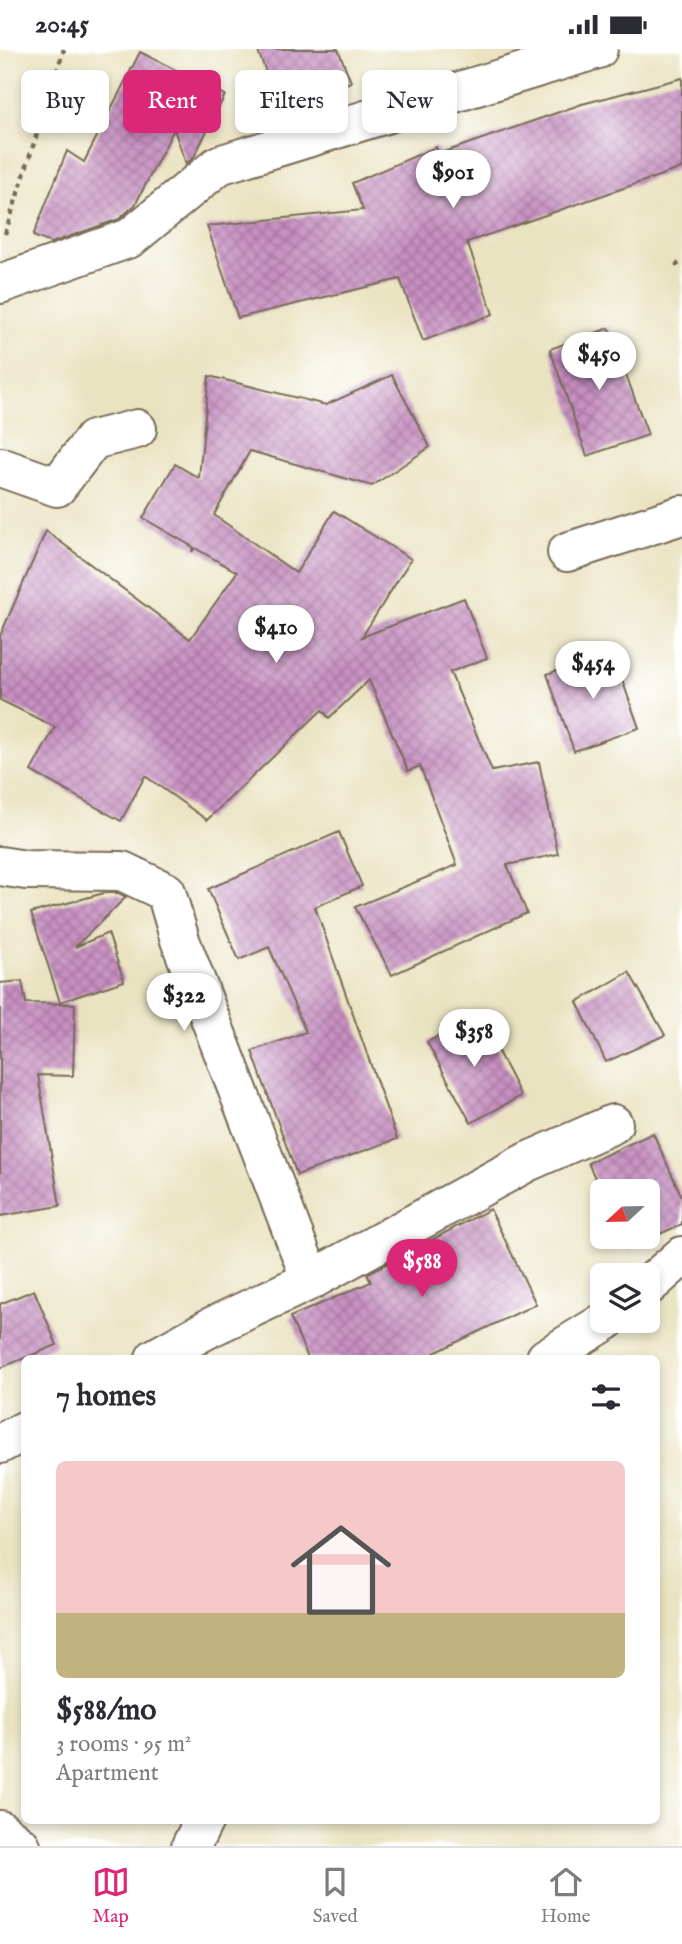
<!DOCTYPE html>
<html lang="en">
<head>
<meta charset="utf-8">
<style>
  :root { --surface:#fff; --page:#f2f2f3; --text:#2b2b33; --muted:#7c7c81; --line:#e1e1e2; --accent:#db2777 }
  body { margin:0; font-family:"IM FELL English",serif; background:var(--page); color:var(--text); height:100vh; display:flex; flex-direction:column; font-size:26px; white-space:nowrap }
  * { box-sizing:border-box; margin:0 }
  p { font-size:23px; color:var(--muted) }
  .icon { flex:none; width:38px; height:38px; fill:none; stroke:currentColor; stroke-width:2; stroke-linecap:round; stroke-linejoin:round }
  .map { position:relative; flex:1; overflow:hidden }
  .sheet { position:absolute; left:21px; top:1306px; width:639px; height:469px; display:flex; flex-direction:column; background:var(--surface); border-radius:10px; box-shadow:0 4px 10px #0003 }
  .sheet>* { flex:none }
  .banner { position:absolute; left:21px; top:21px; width:640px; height:63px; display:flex; gap:14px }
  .needle { width:46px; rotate:248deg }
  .tools { position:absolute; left:590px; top:1130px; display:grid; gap:14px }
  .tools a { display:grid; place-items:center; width:70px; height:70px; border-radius:10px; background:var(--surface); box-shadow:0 4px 10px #0003; font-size:35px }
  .price { position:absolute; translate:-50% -60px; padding:0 16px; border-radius:24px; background:#fff; color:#222; font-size:23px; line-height:46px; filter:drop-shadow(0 2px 4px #0008) }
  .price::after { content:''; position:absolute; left:50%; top:42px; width:21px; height:16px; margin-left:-10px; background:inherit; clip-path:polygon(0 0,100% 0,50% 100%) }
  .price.active { background:var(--accent); color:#fff }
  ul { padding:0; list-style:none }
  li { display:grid; align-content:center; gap:14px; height:371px; padding:0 35px }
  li+li { border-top:2px solid var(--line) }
  li span { display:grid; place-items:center; height:217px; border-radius:10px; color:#555 }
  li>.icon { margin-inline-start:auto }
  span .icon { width:126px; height:126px; fill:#fffc; stroke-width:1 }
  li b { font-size:30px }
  h2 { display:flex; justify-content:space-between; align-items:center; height:84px; padding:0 35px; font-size:30px }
  .tag { padding:0 24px; border-radius:10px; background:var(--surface); box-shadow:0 4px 10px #0003; font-size:24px; line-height:63px }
  .tag.active { background:var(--accent); color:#fff }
  .status { display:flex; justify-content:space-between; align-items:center; height:49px; padding:0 35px; background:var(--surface); direction:ltr }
  .status svg { height:19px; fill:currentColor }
  .tab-bar { display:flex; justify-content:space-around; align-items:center; height:98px; border-top:2px solid var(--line); background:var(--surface); font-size:19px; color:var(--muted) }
  .tab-bar a { display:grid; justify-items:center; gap:4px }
  .tab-bar .active { color:var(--accent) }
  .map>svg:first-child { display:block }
  .building { fill:url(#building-cross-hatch) }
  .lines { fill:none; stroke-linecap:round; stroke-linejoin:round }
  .minor-casing { stroke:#786b57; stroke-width:42 }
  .path { stroke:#786b57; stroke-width:4.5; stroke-dasharray:5 5; stroke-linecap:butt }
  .minor { stroke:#fff; stroke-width:38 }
</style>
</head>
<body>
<div class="status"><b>20:45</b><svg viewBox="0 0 49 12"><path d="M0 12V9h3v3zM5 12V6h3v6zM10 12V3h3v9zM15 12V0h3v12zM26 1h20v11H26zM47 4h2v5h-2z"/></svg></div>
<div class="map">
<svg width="682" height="1797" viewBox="0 0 682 1797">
  <defs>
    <pattern id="building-cross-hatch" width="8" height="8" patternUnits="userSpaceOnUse" patternTransform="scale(1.75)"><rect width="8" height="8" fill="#c790c2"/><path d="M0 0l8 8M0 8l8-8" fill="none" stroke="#a3769d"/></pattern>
  </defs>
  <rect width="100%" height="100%" fill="#fff"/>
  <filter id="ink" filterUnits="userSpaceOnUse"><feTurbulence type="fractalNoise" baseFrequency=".0143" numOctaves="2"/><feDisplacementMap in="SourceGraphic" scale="14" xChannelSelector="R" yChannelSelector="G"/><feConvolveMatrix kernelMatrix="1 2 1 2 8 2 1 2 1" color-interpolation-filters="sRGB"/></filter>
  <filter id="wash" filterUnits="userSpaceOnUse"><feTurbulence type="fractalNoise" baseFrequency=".00686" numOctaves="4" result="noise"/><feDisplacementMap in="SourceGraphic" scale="28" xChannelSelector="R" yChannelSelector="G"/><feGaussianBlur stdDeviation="1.57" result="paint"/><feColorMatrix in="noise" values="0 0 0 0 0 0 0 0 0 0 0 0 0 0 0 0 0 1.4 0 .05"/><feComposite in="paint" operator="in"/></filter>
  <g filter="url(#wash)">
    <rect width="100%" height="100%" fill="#eae3c1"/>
    <g id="blocks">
      <g class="building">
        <path d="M 257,0 L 338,0 L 351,33 L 281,61 Z"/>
        <path d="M 140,3 L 225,46 L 194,108 L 186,115 L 174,80 L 135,156 L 119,170 L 51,194 L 33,187 L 67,102 L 84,113 Z"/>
        <path d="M 682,29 L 682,119 L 467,193 L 493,265 L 423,292 L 400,230 L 238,269 L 207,177 L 363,161 L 352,134 L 436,98 L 439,105 L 582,55 Z"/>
        <path d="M 609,279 L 648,386 L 587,407 L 550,300 Z"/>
        <path d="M 392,326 L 430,398 L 372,437 L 250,402 L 214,466 L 296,524 L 334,462 L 411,510 L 362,588 L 464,549 L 487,609 L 450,623 L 492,722 L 539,713 L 558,805 L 507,816 L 527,864 L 392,926 L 355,858 L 457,816 L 420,717 L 408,722 L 369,631 L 329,669 L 322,661 L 207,771 L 145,727 L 121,772 L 31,722 L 55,678 L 0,651 L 0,587 L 46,482 L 190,590 L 237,523 L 195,499 L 192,503 L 193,498 L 143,469 L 175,415 L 199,429 L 209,327 L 326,356 Z"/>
        <path d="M 612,602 L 639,679 L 574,702 L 547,625 Z"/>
        <path d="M 339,783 L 362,837 L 315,858 L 397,1090 L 297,1126 L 252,1002 L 306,983 L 269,898 L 239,911 L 208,840 Z"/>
        <path d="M 104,844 L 117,844 L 126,848 L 75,898 L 108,884 L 124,932 L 60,953 L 31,864 Z"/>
        <path d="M 629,923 L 665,986 L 606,1013 L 577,953 Z"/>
        <path d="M 22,932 L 26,954 L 75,955 L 73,1027 L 38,1026 L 60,1157 L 0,1167 L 0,934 Z"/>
        <path d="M 479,966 L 521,1047 L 471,1074 L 427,993 Z"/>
        <path d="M 653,1084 L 682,1148 L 682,1175 L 627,1200 L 622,1188 L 648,1188 L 648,1143 L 602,1144 L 588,1114 Z"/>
        <path d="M 490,1160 L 536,1255 L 424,1309 L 308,1309 L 290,1268 L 371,1233 L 367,1225 Z"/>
        <path d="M 34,1241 L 57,1296 L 0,1319 L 0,1255 Z"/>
      </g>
    </g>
  </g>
  <g filter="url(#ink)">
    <use href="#blocks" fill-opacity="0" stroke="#786b57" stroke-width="2"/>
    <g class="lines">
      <g class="minor-casing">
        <g id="minor">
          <path d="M 0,235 L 130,189 L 219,116 L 598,0"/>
          <path d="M 0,418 L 57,438 L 93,391 L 137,380"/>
          <path d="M 567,503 L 682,466"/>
          <path d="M 0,817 L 26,821 L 122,822 L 166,843 L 180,891 L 311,1231"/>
          <path d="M 648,1237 L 682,1207"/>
          <path d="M 155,1309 L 211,1278 L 311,1231 L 527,1113 L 613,1075"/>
          <path d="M 546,1309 L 606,1272"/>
          <path d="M 0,1395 L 24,1382"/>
          <path d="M 0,1781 L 21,1797"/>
          <path d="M 191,1797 L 204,1771"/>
        </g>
      </g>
      <g class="path">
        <path d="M 5,185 L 64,0"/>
        <path d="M 675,217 L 682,212"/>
      </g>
      <use href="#minor" class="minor"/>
    </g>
  </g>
</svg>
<div class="tools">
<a><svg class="needle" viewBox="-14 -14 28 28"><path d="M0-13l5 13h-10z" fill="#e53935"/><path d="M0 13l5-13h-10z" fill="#7c7c81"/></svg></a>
<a><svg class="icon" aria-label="layers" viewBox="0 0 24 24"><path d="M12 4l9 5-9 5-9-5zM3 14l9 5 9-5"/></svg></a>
</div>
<b class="price" style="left:453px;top:161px">$901</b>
<b class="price" style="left:599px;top:343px">$450</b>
<b class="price" style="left:276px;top:616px">$410</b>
<b class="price" style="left:593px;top:652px">$454</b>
<b class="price" style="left:184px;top:984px">$322</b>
<b class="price" style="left:474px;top:1020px">$358</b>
<b class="price active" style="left:422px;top:1250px">$588</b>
<div class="banner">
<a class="tag">Buy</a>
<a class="tag active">Rent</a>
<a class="tag">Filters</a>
<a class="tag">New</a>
</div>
<section class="sheet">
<h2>7 homes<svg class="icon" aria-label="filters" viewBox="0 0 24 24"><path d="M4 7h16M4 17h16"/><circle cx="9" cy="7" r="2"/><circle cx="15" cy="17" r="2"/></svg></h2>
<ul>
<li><span style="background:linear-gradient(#f6c9c9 70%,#c2b280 0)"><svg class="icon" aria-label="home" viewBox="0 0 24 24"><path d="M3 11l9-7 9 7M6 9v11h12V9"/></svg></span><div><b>$588/mo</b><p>3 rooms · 95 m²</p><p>Apartment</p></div></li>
</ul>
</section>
</div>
<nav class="tab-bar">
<a class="active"><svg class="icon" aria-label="map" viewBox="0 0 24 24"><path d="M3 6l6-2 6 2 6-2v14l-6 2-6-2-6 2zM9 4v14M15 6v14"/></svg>Map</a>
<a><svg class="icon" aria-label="saved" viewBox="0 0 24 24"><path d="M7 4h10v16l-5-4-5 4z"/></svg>Saved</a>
<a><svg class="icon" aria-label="home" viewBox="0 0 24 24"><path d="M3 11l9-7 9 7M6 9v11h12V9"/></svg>Home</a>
</nav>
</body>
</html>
